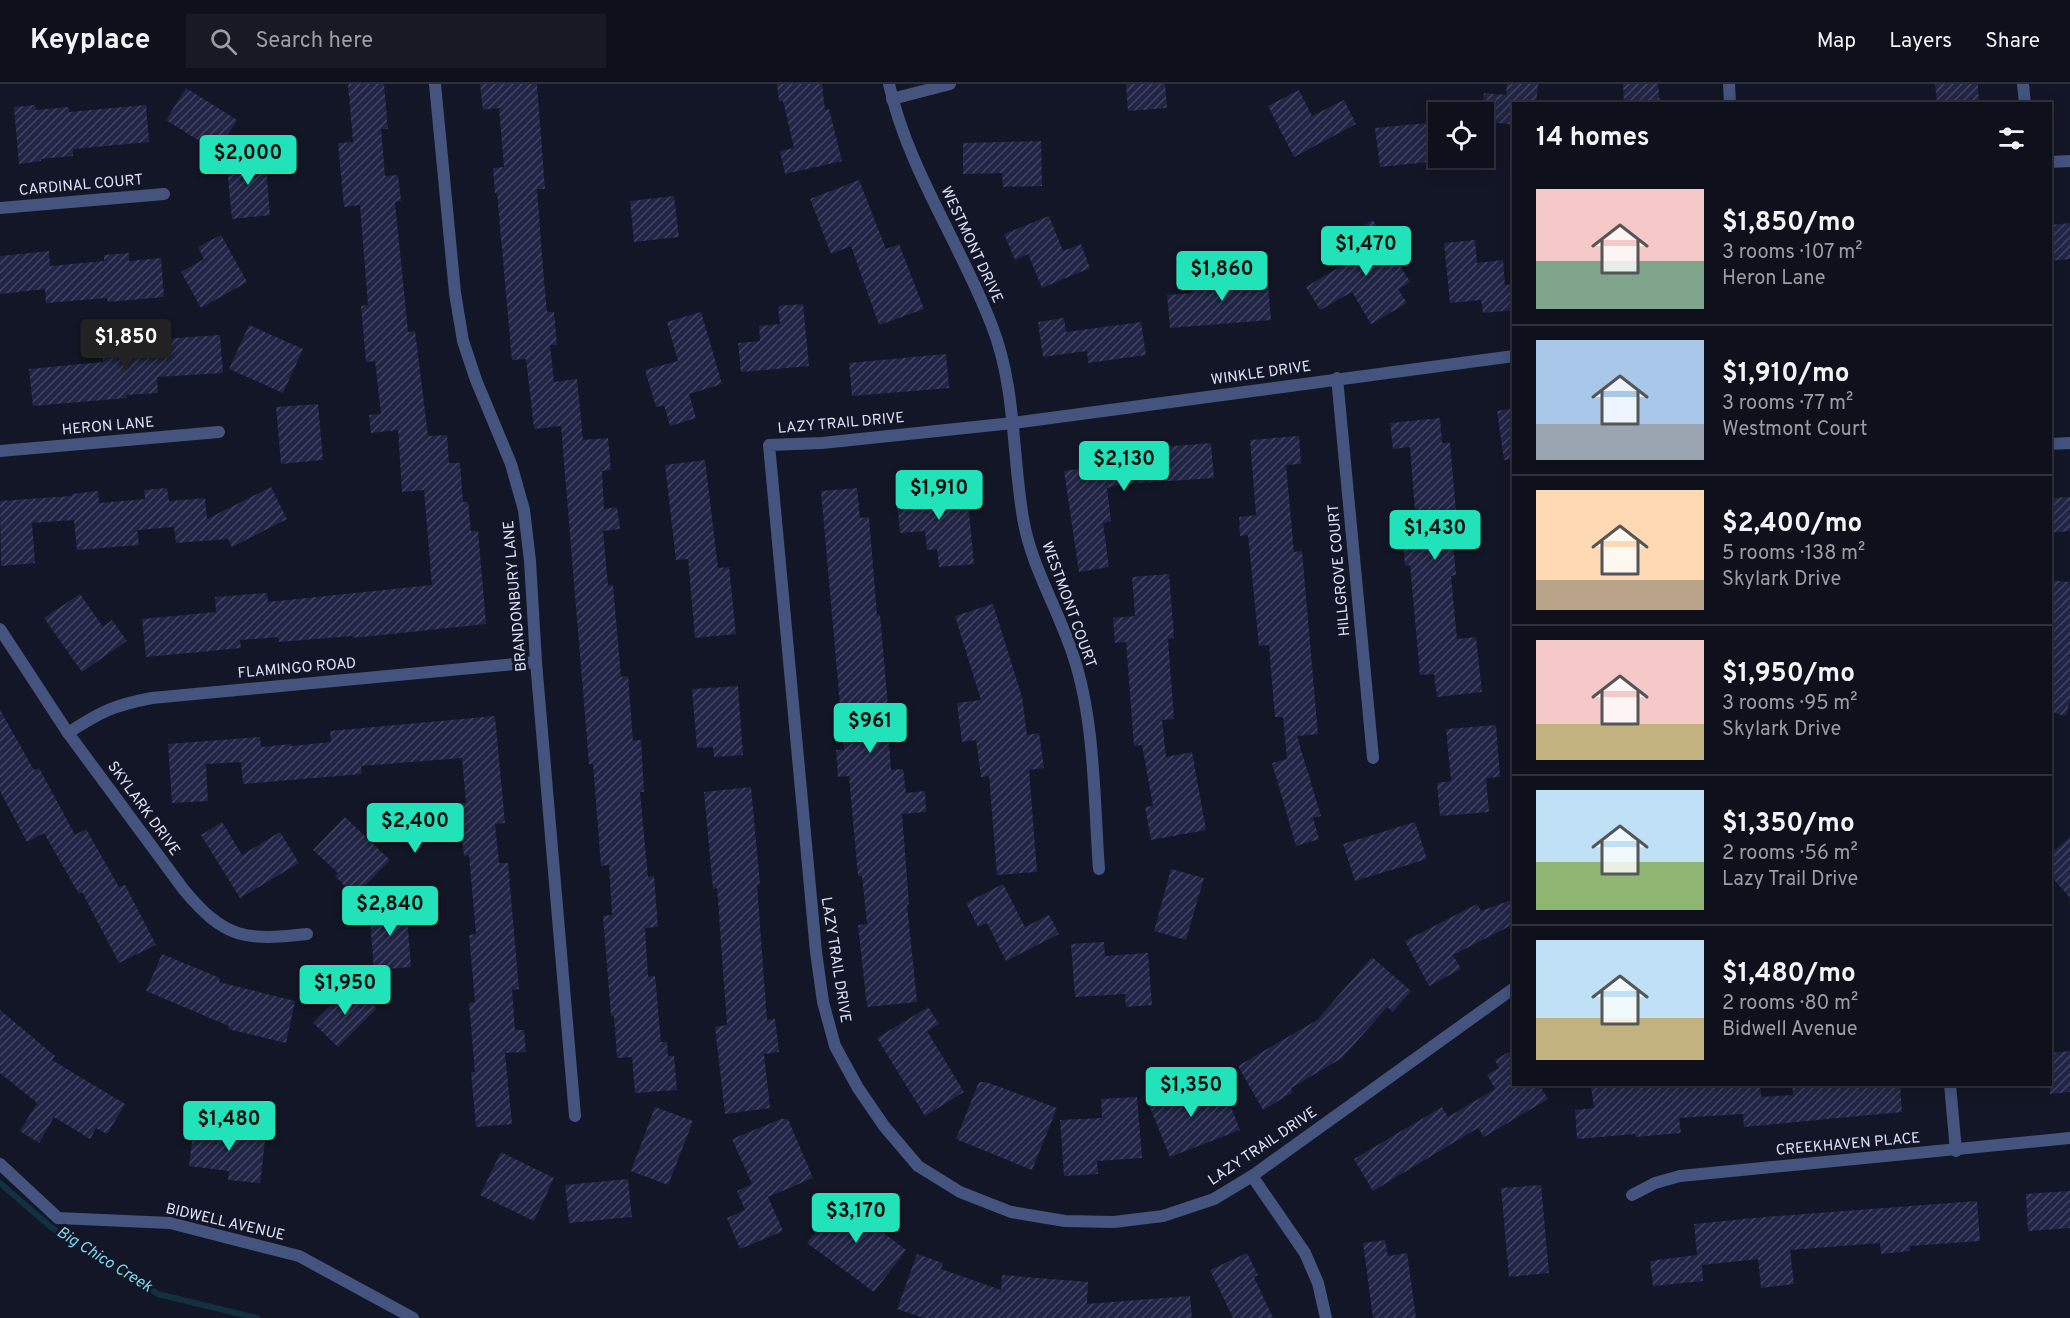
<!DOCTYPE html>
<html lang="en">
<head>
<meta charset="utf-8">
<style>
  :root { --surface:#0e101c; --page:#171925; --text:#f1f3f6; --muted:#9b9da3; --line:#2e303b; --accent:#22e2ba }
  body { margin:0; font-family:Overpass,sans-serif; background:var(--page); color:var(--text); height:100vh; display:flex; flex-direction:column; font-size:22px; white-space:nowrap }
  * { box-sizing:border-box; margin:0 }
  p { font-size:20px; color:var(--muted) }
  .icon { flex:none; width:33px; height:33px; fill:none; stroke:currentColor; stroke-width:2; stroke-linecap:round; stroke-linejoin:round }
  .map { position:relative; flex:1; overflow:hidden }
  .drawer { position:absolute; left:1512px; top:18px; width:540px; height:984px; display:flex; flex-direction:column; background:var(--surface); border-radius:0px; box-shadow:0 3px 15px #0003,0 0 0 2px var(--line) }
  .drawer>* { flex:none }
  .buttons { position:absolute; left:1428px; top:18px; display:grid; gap:12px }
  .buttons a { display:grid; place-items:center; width:66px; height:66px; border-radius:0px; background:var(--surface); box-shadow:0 3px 15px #0003,0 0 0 2px var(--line); font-size:30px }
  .price { position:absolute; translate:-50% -51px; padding:0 14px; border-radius:6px; background:var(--accent); color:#111; font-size:20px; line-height:39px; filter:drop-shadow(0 2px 3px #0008) }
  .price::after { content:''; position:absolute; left:50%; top:36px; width:18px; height:14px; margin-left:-9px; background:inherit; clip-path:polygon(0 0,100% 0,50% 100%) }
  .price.active { background:#222; color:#fff }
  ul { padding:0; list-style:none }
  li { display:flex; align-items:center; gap:18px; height:150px; padding:0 24px }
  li+li { border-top:2px solid var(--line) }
  li span { display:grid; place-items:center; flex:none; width:168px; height:120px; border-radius:0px; color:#555 }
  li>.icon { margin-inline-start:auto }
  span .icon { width:72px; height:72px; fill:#fffc; stroke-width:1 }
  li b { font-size:26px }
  h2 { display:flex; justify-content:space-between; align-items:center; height:72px; padding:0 24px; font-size:26px }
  header { display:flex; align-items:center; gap:36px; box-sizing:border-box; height:84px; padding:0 30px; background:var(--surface); border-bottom:2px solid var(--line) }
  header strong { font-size:28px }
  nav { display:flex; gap:33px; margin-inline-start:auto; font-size:21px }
  .search { width:420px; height:54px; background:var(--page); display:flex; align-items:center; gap:15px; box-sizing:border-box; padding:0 21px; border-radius:0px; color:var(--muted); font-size:22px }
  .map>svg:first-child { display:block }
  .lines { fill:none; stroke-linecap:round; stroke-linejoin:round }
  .stream { stroke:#123140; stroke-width:6 }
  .building { fill:url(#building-hatch) }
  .street { stroke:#44547f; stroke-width:12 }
  .labels { text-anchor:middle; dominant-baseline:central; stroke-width:6; stroke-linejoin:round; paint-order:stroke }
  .street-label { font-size:15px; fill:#dde2fa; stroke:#131626 }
  .water-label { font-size:16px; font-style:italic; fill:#78dbed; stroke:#131626 }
</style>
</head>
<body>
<header>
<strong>Keyplace</strong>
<div class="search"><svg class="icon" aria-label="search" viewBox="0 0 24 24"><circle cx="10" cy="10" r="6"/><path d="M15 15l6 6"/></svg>Search here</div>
<nav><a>Map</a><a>Layers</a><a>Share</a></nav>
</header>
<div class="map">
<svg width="2070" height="1234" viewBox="0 0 2070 1234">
  <defs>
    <pattern id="building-hatch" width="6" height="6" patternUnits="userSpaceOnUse" patternTransform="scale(1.5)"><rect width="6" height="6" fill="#222545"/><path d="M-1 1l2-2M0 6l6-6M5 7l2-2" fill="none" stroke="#424461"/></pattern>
  </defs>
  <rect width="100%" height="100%" fill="#131626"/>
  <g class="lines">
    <path class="stream" d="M 0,1099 L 52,1144 L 158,1210 L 257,1234"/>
  </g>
  <g class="building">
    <path d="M 348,0 L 384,0 L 388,45 L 381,45 L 385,92 L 398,91 L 401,117 L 395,118 L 408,248 L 415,247 L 428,352 L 447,351 L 449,379 L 460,379 L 463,418 L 468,418 L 471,447 L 478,447 L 486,540 L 353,554 L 352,552 L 279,558 L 278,553 L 240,556 L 241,564 L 146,573 L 142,535 L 216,528 L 215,513 L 267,509 L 268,518 L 432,501 L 424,406 L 402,408 L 398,346 L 371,349 L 369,331 L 381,330 L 375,277 L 366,278 L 361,222 L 368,221 L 360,121 L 344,123 L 338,59 L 353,58 Z"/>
    <path d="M 480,0 L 537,0 L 545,105 L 537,105 L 544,196 L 547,228 L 554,228 L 557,261 L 550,261 L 554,298 L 577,295 L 583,356 L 608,354 L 611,386 L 602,387 L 604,425 L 617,423 L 620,445 L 603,447 L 608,502 L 613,501 L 621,593 L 628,592 L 633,657 L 641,656 L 644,708 L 640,708 L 648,793 L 654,792 L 658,843 L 645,844 L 648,893 L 655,892 L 661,958 L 667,958 L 668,972 L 674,972 L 677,1006 L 635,1009 L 632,973 L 617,974 L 614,932 L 611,932 L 603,832 L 612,831 L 609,781 L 601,782 L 593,680 L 589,680 L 561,342 L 534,345 L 526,275 L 512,276 L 497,109 L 495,109 L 493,84 L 504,83 L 499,24 L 483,26 Z"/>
    <path d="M 777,0 L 822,0 L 825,26 L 829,25 L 842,77 L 785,90 L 780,67 L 794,64 L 783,17 L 779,17 Z"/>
    <path d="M 1126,0 L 1165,0 L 1167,24 L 1128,27 Z"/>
    <path d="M 1507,0 L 1538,0 L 1536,20 L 1514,20 L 1514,41 L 1484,37 L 1484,28 L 1482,28 L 1484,9 L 1506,11 Z"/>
    <path d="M 1623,0 L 1658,0 L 1660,20 L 1624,20 Z"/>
    <path d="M 1935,0 L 1978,0 L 1979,20 L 1937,20 Z"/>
    <path d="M 186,4 L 237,36 L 217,68 L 166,36 Z"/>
    <path d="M 1299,6 L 1312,32 L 1344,16 L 1356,40 L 1294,73 L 1268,22 Z"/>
    <path d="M 35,21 L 36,26 L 69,23 L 69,28 L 146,21 L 149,58 L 73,65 L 73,72 L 41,75 L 41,77 L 19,80 L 14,23 Z"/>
    <path d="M 1438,38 L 1438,77 L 1380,83 L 1375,44 Z"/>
    <path d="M 1041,57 L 1042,102 L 1003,103 L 1002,89 L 963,90 L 963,59 Z"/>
    <path d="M 265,70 L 270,131 L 232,135 L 226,73 Z"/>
    <path d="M 859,96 L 886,165 L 899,160 L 924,225 L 879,241 L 851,162 L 831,170 L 810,115 Z"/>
    <path d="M 674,112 L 679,153 L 634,158 L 630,117 Z"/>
    <path d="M 1049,132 L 1063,167 L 1081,160 L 1090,184 L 1042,204 L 1028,170 L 1015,176 L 1004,150 Z"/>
    <path d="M 1373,136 L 1410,198 L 1398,205 L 1407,219 L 1371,240 L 1352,208 L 1320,226 L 1306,203 L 1362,170 L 1350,150 Z"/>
    <path d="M 2070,139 L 2070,175 L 2050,177 L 2050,141 Z"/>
    <path d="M 221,151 L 247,198 L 201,224 L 181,188 L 204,175 L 198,163 Z"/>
    <path d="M 1475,156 L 1477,179 L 1503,176 L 1505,201 L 1514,200 L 1514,226 L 1483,229 L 1481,216 L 1450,219 L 1444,159 Z"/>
    <path d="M 49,167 L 50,182 L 104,177 L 104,171 L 129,169 L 129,177 L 161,174 L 164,213 L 108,218 L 107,214 L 46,219 L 45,205 L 0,210 L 0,172 Z"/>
    <path d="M 1267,189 L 1271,236 L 1170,244 L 1167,211 L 1192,209 L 1191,195 Z"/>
    <path d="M 803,220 L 809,282 L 741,288 L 738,259 L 760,257 L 759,242 L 780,240 L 778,222 Z"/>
    <path d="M 701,228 L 722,300 L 689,310 L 696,334 L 670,342 L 664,321 L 656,323 L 645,286 L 678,277 L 667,238 Z"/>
    <path d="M 1064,234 L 1066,248 L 1141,238 L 1146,271 L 1088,279 L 1087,267 L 1043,273 L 1038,238 Z"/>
    <path d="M 249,241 L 303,265 L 283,309 L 229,285 Z"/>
    <path d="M 220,251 L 223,289 L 157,293 L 158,309 L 126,311 L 127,314 L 33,322 L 29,285 L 103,278 L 101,259 L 145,256 L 134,262 L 161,259 L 161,255 Z"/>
    <path d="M 946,270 L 949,304 L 852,312 L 849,279 Z"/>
    <path d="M 318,320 L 323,376 L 281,380 L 276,323 Z"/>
    <path d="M 1514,324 L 1514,375 L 1504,376 L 1497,327 Z"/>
    <path d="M 1440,334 L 1442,359 L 1450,359 L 1456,427 L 1450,428 L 1456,491 L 1451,492 L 1457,555 L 1476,553 L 1482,608 L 1437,613 L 1434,590 L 1420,591 L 1410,481 L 1405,482 L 1402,443 L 1416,442 L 1410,363 L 1393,365 L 1390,339 Z"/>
    <path d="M 1299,352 L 1301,380 L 1286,381 L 1294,468 L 1302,467 L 1318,650 L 1297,652 L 1321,732 L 1313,734 L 1319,755 L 1296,762 L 1272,679 L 1287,675 L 1283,633 L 1275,633 L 1269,561 L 1259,562 L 1248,451 L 1240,452 L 1239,433 L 1256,431 L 1250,356 Z"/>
    <path d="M 1211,359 L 1214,394 L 1124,400 L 1107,404 L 1111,437 L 1103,439 L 1109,483 L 1079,488 L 1064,387 L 1149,375 L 1148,364 Z"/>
    <path d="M 705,376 L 718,484 L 729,483 L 736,550 L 695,554 L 688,475 L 676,476 L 665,381 Z"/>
    <path d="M 966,399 L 974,480 L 939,483 L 937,465 L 927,466 L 925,447 L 900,449 L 896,406 Z"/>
    <path d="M 271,403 L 287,435 L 232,463 L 228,455 L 176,459 L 174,443 L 137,446 L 139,461 L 77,466 L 74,436 L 32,439 L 35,479 L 1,482 L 0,417 L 72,412 L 72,410 L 98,407 L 99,419 L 145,415 L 144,406 L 167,404 L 169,417 L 205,414 L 207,435 Z"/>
    <path d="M 857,404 L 860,434 L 869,433 L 877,531 L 880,531 L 890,645 L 888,645 L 891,686 L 903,685 L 906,709 L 925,707 L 926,728 L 902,730 L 909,820 L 907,821 L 917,918 L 867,923 L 858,841 L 867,840 L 862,792 L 858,792 L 849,692 L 838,693 L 836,666 L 844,666 L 821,407 Z"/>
    <path d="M 2070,413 L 2070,447 L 2050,449 L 2050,414 Z"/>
    <path d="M 1169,490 L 1174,554 L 1168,555 L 1174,635 L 1162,636 L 1166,673 L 1192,668 L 1206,746 L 1151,756 L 1145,723 L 1153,722 L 1142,661 L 1134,662 L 1126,558 L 1115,559 L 1113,534 L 1135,532 L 1132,493 Z"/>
    <path d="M 2050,496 L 2070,498 L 2070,616 L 2066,632 L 2050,628 Z"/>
    <path d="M 80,510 L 103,543 L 112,536 L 127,557 L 82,588 L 44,534 Z"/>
    <path d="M 993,520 L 1022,613 L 1027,651 L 1039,649 L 1044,684 L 1029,686 L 1037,788 L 997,791 L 989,692 L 981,693 L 976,656 L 962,658 L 957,619 L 981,616 L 955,532 Z"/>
    <path d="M 738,602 L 743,671 L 714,673 L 713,663 L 697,664 L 692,605 Z"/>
    <path d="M 0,626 L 34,686 L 39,684 L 75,751 L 86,745 L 119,803 L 125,801 L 156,861 L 119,879 L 82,808 L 79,810 L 44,749 L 27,758 L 0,707 Z"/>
    <path d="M 495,632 L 505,739 L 495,740 L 499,779 L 508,779 L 519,905 L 512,906 L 515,946 L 524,946 L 526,968 L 505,969 L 512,1040 L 476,1043 L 471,988 L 475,988 L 469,919 L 475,918 L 469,851 L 476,850 L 469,771 L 464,772 L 459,719 L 466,719 L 462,674 L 361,682 L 362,690 L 243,700 L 241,678 L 206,680 L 208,717 L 172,719 L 168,660 L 260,653 L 261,663 L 291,660 L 291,662 L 331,658 L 330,647 Z"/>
    <path d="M 1496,641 L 1500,693 L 1486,694 L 1489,728 L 1440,732 L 1437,699 L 1451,697 L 1446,645 Z"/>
    <path d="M 751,703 L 760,800 L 757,801 L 767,936 L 775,935 L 779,968 L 764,970 L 770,1024 L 725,1030 L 715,943 L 727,941 L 717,804 L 713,805 L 704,708 Z"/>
    <path d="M 345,733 L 390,776 L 355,812 L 335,792 L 338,789 L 313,766 Z"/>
    <path d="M 222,738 L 242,771 L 280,748 L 299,779 L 240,814 L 201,751 Z"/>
    <path d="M 1415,738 L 1427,775 L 1355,797 L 1343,760 Z"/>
    <path d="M 2070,753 L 2070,814 L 2050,791 L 2050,770 Z"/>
    <path d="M 1171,785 L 1204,794 L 1186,856 L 1154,847 Z"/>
    <path d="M 1003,800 L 1025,843 L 1049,831 L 1059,850 L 1006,877 L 987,839 L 978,843 L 966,819 Z"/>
    <path d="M 1514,815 L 1514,840 L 1453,871 L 1461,885 L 1429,902 L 1405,857 L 1477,820 L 1481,827 Z"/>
    <path d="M 406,821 L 411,883 L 374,886 L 369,823 Z"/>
    <path d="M 1104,858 L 1105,872 L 1148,869 L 1152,921 L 1126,923 L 1125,910 L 1075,913 L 1071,860 Z"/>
    <path d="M 162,870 L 220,894 L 219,898 L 295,917 L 286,959 L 228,945 L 229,942 L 146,907 Z"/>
    <path d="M 1372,873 L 1411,907 L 1393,928 L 1387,923 L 1342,974 L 1291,1004 L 1293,1008 L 1263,1026 L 1238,982 L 1317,936 Z"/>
    <path d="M 352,900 L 377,924 L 338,963 L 313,939 Z"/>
    <path d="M 928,923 L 939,940 L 927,947 L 964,1008 L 925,1032 L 877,954 Z"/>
    <path d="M 0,926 L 55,972 L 52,976 L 125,1020 L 107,1050 L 96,1044 L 90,1055 L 54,1033 L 39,1059 L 20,1047 L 37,1019 L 0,989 Z"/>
    <path d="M 1514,965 L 1514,1000 L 1539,1000 L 1548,1015 L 1484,1053 L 1478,1044 L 1373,1107 L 1354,1075 L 1442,1023 L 1448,1033 L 1495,1005 L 1487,991 L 1499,984 L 1495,976 Z"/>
    <path d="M 2070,967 L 2070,1008 L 2050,1010 L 2050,969 Z"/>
    <path d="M 979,998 L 986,998 L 1057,1024 L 1032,1086 L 956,1055 Z"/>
    <path d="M 1178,998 L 1186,1017 L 1223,1002 L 1240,1046 L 1170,1073 L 1145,1011 Z"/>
    <path d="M 1617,1000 L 1760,1000 L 1761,1013 L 1793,1011 L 1792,1000 L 1900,1000 L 1902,1028 L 1744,1043 L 1743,1030 L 1679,1034 L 1681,1049 L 1636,1053 L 1635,1050 L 1577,1055 L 1575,1026 L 1594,1024 L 1591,1003 Z"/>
    <path d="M 1137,1013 L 1142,1074 L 1097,1077 L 1098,1090 L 1064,1092 L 1060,1036 L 1102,1034 L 1101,1015 Z"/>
    <path d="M 655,1023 L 693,1037 L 668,1101 L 631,1087 Z"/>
    <path d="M 781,1035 L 788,1035 L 813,1094 L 768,1113 L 783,1147 L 740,1165 L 727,1134 L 745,1126 L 737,1107 L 752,1100 L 732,1055 Z"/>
    <path d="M 194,1041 L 266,1048 L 260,1099 L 228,1096 L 229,1087 L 189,1082 Z"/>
    <path d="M 501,1068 L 554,1094 L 534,1137 L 480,1111 Z"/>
    <path d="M 628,1095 L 632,1133 L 569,1139 L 565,1101 Z"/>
    <path d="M 1541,1101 L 1549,1189 L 1509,1193 L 1501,1104 Z"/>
    <path d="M 2070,1107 L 2070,1144 L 2028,1147 L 2026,1110 Z"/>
    <path d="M 844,1110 L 869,1128 L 864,1134 L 906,1166 L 874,1208 L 807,1159 Z"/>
    <path d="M 1977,1117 L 1980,1157 L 1910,1162 L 1910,1167 L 1881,1170 L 1880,1159 L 1790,1166 L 1794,1200 L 1761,1204 L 1758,1175 L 1702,1181 L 1703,1197 L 1653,1202 L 1650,1177 L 1697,1171 L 1694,1140 L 1764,1133 Z"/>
    <path d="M 1385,1156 L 1388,1172 L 1407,1169 L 1416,1234 L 1373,1234 L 1363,1159 Z"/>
    <path d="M 1247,1169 L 1258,1191 L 1254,1193 L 1273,1234 L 1233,1234 L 1210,1186 Z"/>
    <path d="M 917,1170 L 943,1179 L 941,1185 L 1001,1206 L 1002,1191 L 1088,1198 L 1087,1220 L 1190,1212 L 1192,1234 L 923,1234 L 897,1225 Z"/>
  </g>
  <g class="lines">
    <g class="street">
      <path d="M 435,0 L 455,209 L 463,257 L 476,296 L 511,380 L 524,426 L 530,477 L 536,578 L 575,1032"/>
      <path d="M 889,0 C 908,86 961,160 992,242 C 1016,303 1012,370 1023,434 C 1031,483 1059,526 1074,574 C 1095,638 1094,718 1099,785"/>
      <path d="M 1729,0 L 1730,20"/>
      <path d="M 2023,0 L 2025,20"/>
      <path d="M 892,15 L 950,0"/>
      <path d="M 2050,78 L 2070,77"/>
      <path d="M 0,124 L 164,110"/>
      <path d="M 1514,272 L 1013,339 L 822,359 L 769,361 L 816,868 L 823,918 L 835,962 L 858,1004 L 884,1042 L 918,1082 L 960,1108 L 1011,1128 L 1065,1137 L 1114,1138 L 1163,1132 L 1214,1115 L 1252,1092 L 1514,904"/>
      <path d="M 1337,294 L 1373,674"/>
      <path d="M 2050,360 L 2070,359"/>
      <path d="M 0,367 L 219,348"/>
      <path d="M 0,545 L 68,649 L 184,806 C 225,855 245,857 307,850"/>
      <path d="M 68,649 C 100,628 114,621 152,614 L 536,578"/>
      <path d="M 1950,1000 L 1956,1067"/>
      <path d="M 0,1080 L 58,1134 L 170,1139 L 299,1172 L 413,1234"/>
      <path d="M 1252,1092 L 1305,1169 L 1318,1199 L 1326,1234"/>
      <path d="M 1632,1111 L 1655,1099 L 1680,1092 L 2070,1054"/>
    </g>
  </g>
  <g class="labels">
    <g class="street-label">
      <text transform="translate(81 102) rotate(-5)">CARDINAL COURT</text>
      <text transform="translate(971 161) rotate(65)">WESTMONT DRIVE</text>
      <text transform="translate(1261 290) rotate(-8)">WINKLE DRIVE</text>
      <text transform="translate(841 340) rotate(-5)">LAZY TRAIL DRIVE</text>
      <text transform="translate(108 343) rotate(-5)">HERON LANE</text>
      <text transform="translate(1340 486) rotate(-95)">HILLGROVE COURT</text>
      <text transform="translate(516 512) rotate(-95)">BRANDONBURY LANE</text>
      <text transform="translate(1068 521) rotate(70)">WESTMONT COURT</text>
      <text transform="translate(297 585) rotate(-5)">FLAMINGO ROAD</text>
      <text transform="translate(143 725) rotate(54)">SKYLARK DRIVE</text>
      <text transform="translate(835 876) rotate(81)">LAZY TRAIL DRIVE</text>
      <text transform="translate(1848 1061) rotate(-5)">CREEKHAVEN PLACE</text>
      <text transform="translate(1263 1063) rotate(-34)">LAZY TRAIL DRIVE</text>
      <text transform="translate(225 1139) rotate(13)">BIDWELL AVENUE</text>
    </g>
    <g class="water-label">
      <text transform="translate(104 1176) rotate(32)">Big Chico Creek</text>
    </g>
  </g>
</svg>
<div class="buttons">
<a><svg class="icon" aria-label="locate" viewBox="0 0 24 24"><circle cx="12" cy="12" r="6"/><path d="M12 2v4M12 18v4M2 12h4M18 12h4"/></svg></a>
</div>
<b class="price" style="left:248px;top:102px">$2,000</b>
<b class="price" style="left:1366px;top:193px">$1,470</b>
<b class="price" style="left:1222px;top:218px">$1,860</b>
<b class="price active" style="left:126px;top:286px">$1,850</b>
<b class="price" style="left:1124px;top:408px">$2,130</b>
<b class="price" style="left:939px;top:437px">$1,910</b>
<b class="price" style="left:1435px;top:477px">$1,430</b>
<b class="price" style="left:870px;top:670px">$961</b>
<b class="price" style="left:415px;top:770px">$2,400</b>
<b class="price" style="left:390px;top:853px">$2,840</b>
<b class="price" style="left:345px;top:932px">$1,950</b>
<b class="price" style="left:1191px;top:1034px">$1,350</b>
<b class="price" style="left:229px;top:1068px">$1,480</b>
<b class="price" style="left:856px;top:1160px">$3,170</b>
<section class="drawer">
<h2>14 homes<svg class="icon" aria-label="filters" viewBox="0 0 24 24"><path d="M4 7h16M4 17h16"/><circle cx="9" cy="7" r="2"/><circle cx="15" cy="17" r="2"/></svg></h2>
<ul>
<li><span style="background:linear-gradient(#f6c9c9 60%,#7fa58c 0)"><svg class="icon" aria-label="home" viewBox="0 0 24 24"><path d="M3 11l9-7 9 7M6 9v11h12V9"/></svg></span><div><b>$1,850/mo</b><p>3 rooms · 107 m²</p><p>Heron Lane</p></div></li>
<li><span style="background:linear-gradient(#a9c7e8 70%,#9aa5b1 0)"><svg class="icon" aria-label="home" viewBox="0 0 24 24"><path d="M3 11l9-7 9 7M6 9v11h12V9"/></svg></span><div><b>$1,910/mo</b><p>3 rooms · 77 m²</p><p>Westmont Court</p></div></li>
<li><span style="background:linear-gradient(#ffd9b3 75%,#b9a48a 0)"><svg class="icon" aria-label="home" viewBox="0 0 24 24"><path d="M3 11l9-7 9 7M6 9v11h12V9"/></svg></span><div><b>$2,400/mo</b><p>5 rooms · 138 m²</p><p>Skylark Drive</p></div></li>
<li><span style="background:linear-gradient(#f6c9c9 70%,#c2b280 0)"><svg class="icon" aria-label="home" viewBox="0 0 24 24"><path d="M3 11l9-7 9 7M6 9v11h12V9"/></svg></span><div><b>$1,950/mo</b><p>3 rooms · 95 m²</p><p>Skylark Drive</p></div></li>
<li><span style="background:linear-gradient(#bfe0f5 60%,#8fb573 0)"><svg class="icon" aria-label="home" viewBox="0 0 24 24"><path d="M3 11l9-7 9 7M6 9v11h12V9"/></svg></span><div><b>$1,350/mo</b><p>2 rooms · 56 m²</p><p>Lazy Trail Drive</p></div></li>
<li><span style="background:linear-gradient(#bfe0f5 65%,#c2b280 0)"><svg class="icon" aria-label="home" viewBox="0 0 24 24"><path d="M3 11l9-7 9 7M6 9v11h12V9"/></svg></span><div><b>$1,480/mo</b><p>2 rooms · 80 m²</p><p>Bidwell Avenue</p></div></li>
</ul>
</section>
</div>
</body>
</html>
